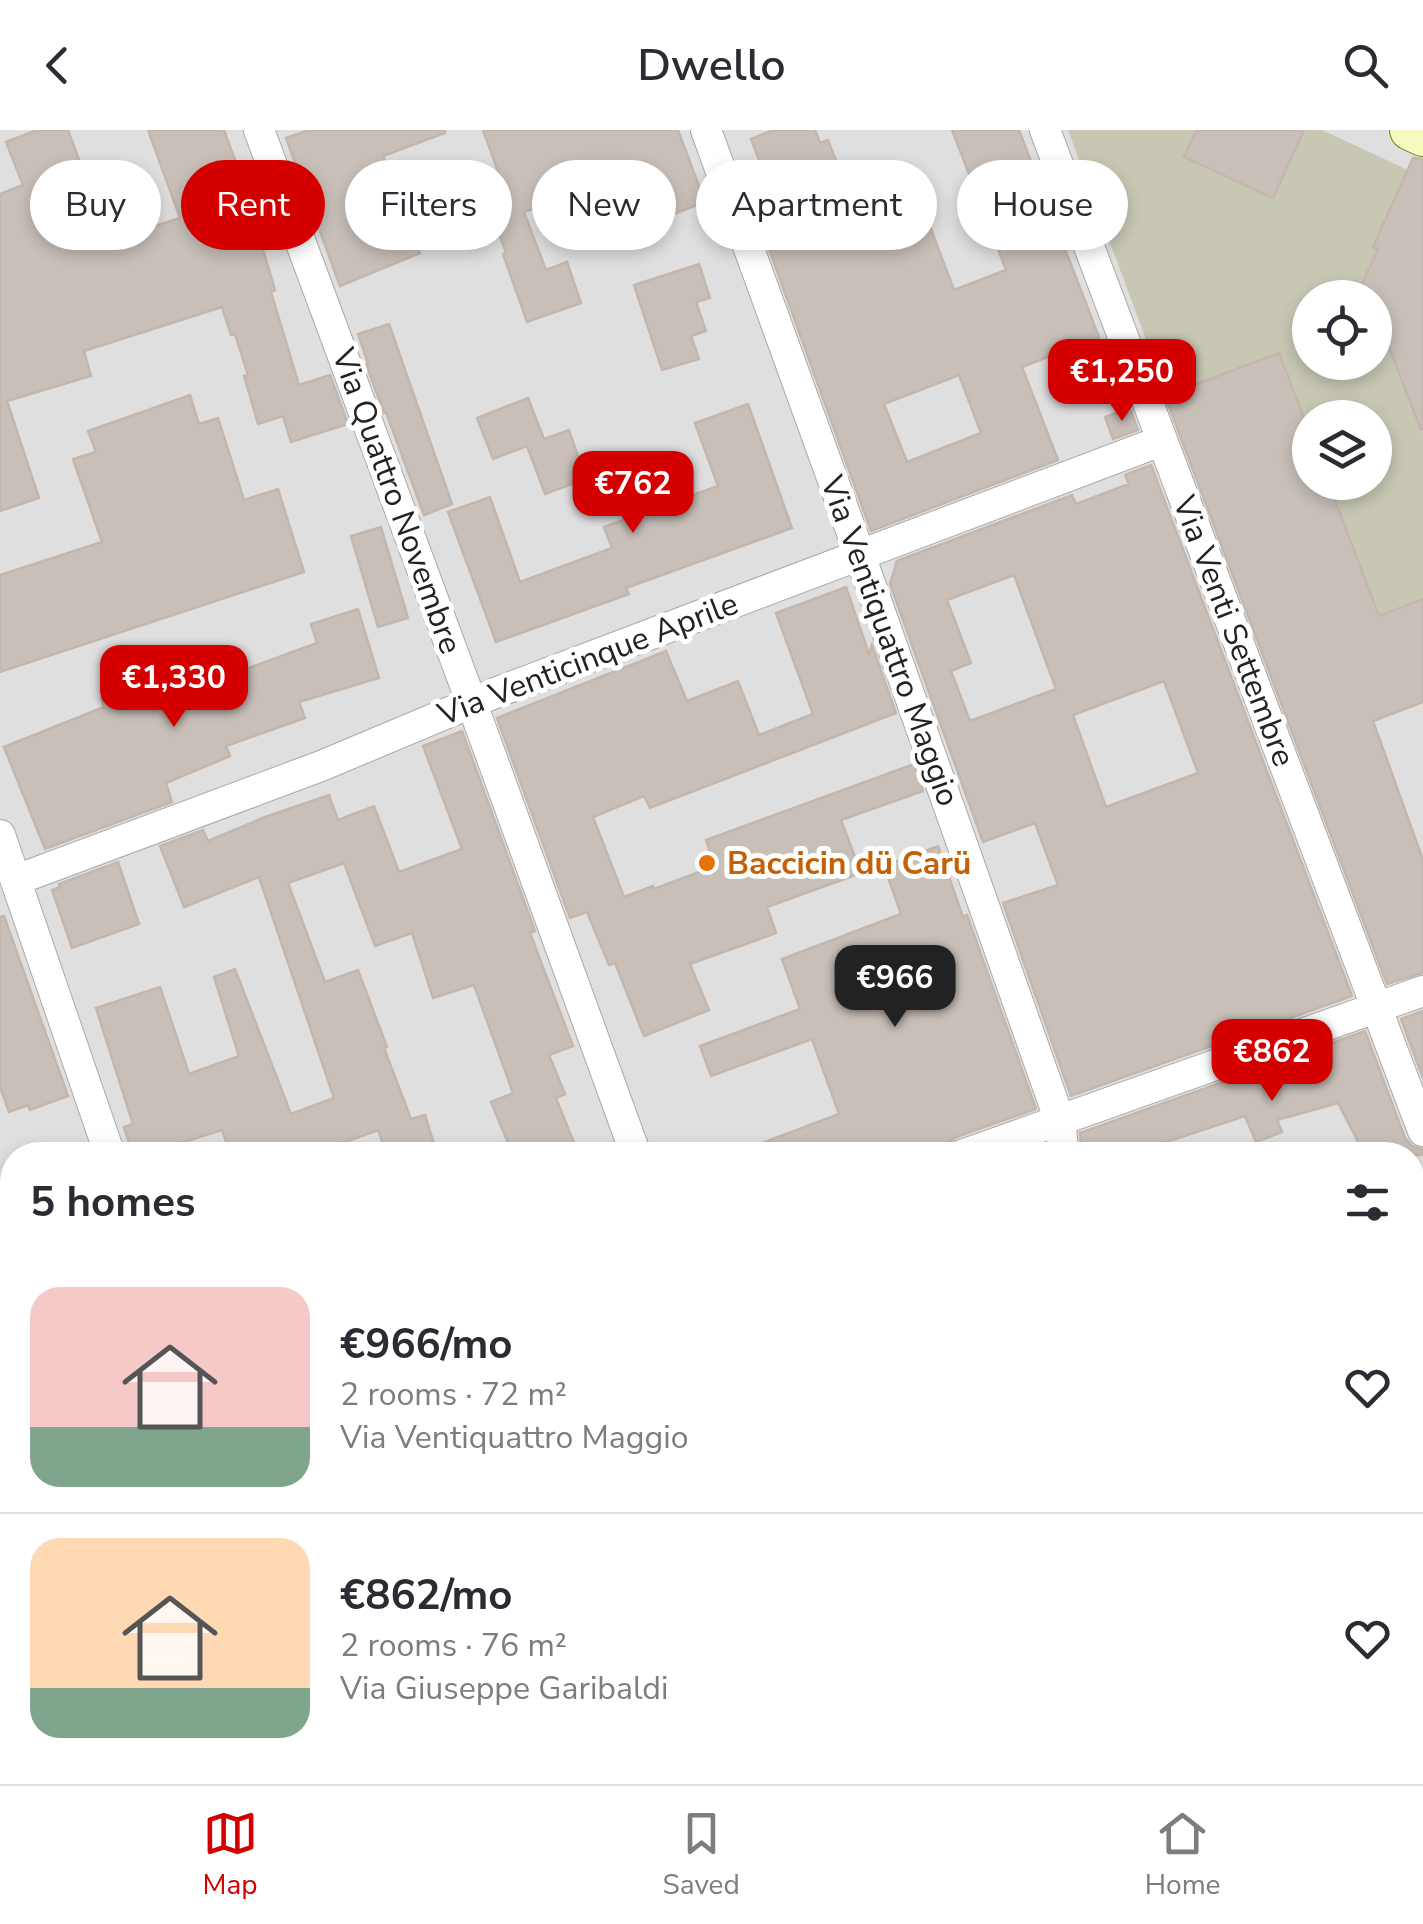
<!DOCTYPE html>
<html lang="en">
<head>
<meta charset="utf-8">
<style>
  :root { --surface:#fff; --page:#f7f7f7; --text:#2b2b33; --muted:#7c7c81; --line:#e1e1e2; --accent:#d40000 }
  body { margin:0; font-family:"Nunito Sans",sans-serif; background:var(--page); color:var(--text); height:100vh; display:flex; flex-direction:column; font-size:38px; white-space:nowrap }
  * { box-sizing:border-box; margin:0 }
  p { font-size:32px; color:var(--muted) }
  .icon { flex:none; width:55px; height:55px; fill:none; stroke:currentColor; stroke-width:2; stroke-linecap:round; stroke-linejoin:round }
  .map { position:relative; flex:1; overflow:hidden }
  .sheet { position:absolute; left:0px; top:1012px; width:1425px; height:642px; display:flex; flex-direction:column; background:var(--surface); border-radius:40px 40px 0 0; box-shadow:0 5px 15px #0003 }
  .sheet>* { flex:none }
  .top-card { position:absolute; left:30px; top:30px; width:1365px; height:90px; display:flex; gap:20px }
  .controls { position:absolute; left:1292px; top:150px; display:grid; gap:20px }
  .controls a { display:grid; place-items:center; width:100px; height:100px; border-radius:50%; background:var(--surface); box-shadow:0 5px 15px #0003; font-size:50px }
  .price { position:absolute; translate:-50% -85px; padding:0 22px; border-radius:20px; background:var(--accent); color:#fff; font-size:32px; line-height:65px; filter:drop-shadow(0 2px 5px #0008) }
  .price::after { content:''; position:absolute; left:50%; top:60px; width:30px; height:22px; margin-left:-15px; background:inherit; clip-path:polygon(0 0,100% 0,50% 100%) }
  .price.current { background:#222; color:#fff }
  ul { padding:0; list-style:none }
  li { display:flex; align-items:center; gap:30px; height:250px; padding:0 30px }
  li+li { border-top:2px solid var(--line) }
  li span { display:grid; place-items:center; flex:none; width:280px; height:200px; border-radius:30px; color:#555 }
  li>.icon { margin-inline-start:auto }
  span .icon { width:120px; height:120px; fill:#fffc; stroke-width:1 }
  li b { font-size:42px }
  h2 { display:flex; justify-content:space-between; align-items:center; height:120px; padding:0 30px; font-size:42px }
  .tag { padding:0 35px; border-radius:45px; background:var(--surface); box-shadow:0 5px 15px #0003; font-size:35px; line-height:90px }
  .tag.current { background:var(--accent); color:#fff }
  header { display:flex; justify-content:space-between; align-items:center; height:130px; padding:0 30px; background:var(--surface); font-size:45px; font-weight:600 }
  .tabs { display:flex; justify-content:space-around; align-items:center; height:140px; border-top:2px solid var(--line); background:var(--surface); font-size:28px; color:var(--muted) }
  .tabs a { display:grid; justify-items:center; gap:5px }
  .tabs .current { color:var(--accent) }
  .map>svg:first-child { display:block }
  .residential { fill:#e0dfdf; fill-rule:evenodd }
  .construction { fill:#c7c7b4; fill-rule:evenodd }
  .plaza { fill:#dddde8 }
  .building { fill:#c7bfb8; stroke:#c4b6ab; stroke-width:2.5; fill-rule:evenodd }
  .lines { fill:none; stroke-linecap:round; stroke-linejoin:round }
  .minor-casing { stroke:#a9a9a9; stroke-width:32 }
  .secondary-casing { stroke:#707d05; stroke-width:42 }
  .minor { stroke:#fff; stroke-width:30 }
  .secondary { stroke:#f7fabf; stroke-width:40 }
  .food-dot { fill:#e8710a; stroke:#fff; stroke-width:4 }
  .labels { text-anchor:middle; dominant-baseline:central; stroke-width:10; stroke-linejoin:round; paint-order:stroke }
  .street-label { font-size:32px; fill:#222; stroke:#fff }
  .food-label { font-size:32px; font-weight:bold; fill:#c56008; stroke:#fff; text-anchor:start }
</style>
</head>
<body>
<header><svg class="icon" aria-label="back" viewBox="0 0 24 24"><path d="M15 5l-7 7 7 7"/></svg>Dwello<svg class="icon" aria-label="search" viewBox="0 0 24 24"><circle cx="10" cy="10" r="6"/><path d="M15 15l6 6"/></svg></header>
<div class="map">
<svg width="1423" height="1654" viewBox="0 0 1423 1654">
  <rect width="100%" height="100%" fill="#f2efe9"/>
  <path class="residential" d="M 0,0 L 1423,0 L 1423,1654 L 0,1654 ZM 1310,168 L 1375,168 L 1375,232 L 1310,232 ZM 1310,288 L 1375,288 L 1375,352 L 1310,352 ZM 12,1025 L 1412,1025 L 1412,1642 L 12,1642 Z"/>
  <path class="construction" d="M 1068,0 L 1322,0 L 1423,47 L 1377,174 L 1423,303 L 1423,469 L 1265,529 ZM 1310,168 L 1375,168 L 1375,232 L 1310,232 ZM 1310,288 L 1375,288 L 1375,352 L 1310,352 Z"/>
  <path class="plaza" d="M 1148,1643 L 1148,1642 L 1323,1643 L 1314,1654 L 1152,1654 Z"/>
  <g class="building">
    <path d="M 37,0 L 68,0 L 109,111 L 180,88 L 148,0 L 224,0 L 249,68 L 262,63 L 280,110 L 262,116 L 275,160 L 271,162 L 299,255 L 330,245 L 348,294 L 291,312 L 283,286 L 258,294 L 244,246 L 248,245 L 235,204 L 231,205 L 222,177 L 84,221 L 91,246 L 7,271 L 39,368 L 0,381 L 0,64 L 23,55 L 6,12 Z"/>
    <path d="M 309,0 L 445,0 L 445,3 L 383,26 L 420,123 L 340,156 L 318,96 L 315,97 L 298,50 L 301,49 L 286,8 Z"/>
    <path d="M 483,0 L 678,0 L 705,72 L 645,95 L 626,44 L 524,82 L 546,140 L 567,132 L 581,173 L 527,192 L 503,124 L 506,123 L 485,65 L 504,58 Z"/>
    <path d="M 774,0 L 815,0 L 820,13 L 828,10 L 855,80 L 915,57 L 954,160 L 1006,140 L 952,0 L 1019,0 L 1099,207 L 1022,237 L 1058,330 L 871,401 L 768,116 L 781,111 L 753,38 L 761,35 L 751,9 ZM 959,245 L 981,303 L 907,332 L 884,274 Z"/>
    <path d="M 1197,0 L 1304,0 L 1273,68 L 1184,27 Z"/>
    <path d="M 1413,28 L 1423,29 L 1423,299 L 1421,300 L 1375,181 L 1375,168 L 1363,168 L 1357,165 L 1378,119 L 1373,117 Z"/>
    <path d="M 699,134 L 710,168 L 696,172 L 706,201 L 691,206 L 699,229 L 662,240 L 634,155 Z"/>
    <path d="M 389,194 L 452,374 L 424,385 L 386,282 L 384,283 L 366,234 L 368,233 L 358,204 Z"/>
    <path d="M 1279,223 L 1310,304 L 1310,352 L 1328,352 L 1379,486 L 1423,469 L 1423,572 L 1373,591 L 1423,730 L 1423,843 L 1387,854 L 1165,266 Z"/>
    <path d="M 190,265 L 199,294 L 218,288 L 244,370 L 278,359 L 304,442 L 0,542 L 0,445 L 102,412 L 73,329 L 96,322 L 88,301 Z"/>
    <path d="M 528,268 L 544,309 L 569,300 L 586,349 L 545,364 L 527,316 L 493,329 L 477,288 Z"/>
    <path d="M 748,274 L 792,398 L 626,458 L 629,464 L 496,512 L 448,382 L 490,367 L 520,452 L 612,418 L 604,397 L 718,356 L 695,293 Z"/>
    <path d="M 1130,278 L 1138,300 L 1113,309 L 1105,287 Z"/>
    <path d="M 1151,335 L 1352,866 L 1071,966 L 1003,773 L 1058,755 L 1035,693 L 983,712 L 890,454 L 897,431 L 1072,365 L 1076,374 L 1129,354 L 1125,345 ZM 1014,445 L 1056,559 L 970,591 L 951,541 L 971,533 L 947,470 ZM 1164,551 L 1198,643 L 1106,677 L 1073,585 Z"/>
    <path d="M 381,397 L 408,488 L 378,497 L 351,406 Z"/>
    <path d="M 846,457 L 869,524 L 872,515 L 896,583 L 650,678 L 644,666 L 593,687 L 624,767 L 653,756 L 654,759 L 715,736 L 706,710 L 914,634 L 923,661 L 841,690 L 861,743 L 767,777 L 776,803 L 690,834 L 709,880 L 644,906 L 615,833 L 609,835 L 587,782 L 570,788 L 497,588 L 666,521 L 687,571 L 738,551 L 759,605 L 813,584 L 776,483 Z"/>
    <path d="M 358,479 L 379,548 L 299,572 L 305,588 L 226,616 L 230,626 L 166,653 L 172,672 L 45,719 L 4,617 L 104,577 L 101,568 L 203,522 L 213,551 L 317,513 L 311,494 Z"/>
    <path d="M 462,601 L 535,801 L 530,803 L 573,916 L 549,925 L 565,964 L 556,968 L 579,1025 L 513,1025 L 491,972 L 513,963 L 474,855 L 433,868 L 412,803 L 375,816 L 344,733 L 288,753 L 325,852 L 358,840 L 387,917 L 384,918 L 411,989 L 425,985 L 434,1014 L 399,1025 L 387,1025 L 378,1000 L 310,1025 L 231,1025 L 222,1000 L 143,1025 L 133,1025 L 124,997 L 133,994 L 96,878 L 160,857 L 189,944 L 239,926 L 214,847 L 235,839 L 291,984 L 334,968 L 259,747 L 184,777 L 160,716 L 203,700 L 208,711 L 265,687 L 329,665 L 338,690 L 374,676 L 399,742 L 462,719 L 423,616 Z"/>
    <path d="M 938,716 L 963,787 L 967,785 L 1036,979 L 956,1007 L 947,1014 L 944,1025 L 739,1025 L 738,1022 L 839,984 L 812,909 L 711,946 L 700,916 L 800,879 L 782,829 L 901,784 L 884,736 Z"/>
    <path d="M 118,732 L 139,794 L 72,818 L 52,760 L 60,757 L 59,754 Z"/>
    <path d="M 4,786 L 68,966 L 30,980 L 28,975 L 9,982 L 0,957 L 0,787 Z"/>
    <path d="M 1423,881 L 1423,948 L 1401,889 Z"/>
    <path d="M 1365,901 L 1405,1008 L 1412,1016 L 1423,1019 L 1423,1025 L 1365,1025 L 1338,973 L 1277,990 L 1282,1002 L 1256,1012 L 1245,986 L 1127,1025 L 1082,1025 L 1080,1003 Z"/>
  </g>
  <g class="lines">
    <g class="minor-casing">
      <g id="minor">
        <path d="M 259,0 L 482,601 L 636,1025"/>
        <path d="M 706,0 L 860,425 L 1050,963 L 1060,991 L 1064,1025"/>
        <path d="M 1045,0 L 1423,1001"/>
        <path d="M 0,705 L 110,1025"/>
        <path d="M 16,750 L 321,636 L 495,563 L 1161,311"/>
        <path d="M 962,1025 L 1423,861"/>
        <path d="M 0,1357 L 12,1353"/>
        <path d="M 1412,1540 L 1423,1537"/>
        <path d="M 0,1612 L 12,1609"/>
        <path d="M 106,1642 L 109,1654"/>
        <path d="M 459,1642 L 462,1654"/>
      </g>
    </g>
    <g class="secondary-casing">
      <path id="secondary" d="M 1410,0 L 1423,6"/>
    </g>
    <use href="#minor" class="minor"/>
    <use href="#secondary" class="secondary"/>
  </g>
  <circle class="food-dot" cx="707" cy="733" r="10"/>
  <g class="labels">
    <g class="street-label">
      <text transform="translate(397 371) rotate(70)">Via Quattro Novembre</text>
      <text transform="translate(1234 501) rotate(69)">Via Venti Settembre</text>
      <text transform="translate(890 511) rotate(70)">Via Ventiquattro Maggio</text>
      <text transform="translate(588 529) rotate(-21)">Via Venticinque Aprile</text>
    </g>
    <g class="food-label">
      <text x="727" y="733">Baccicin dü Carü</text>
    </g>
  </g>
</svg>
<div class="controls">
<a><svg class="icon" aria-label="locate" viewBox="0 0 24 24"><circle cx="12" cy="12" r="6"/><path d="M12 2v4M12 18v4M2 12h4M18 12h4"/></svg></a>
<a><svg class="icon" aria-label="layers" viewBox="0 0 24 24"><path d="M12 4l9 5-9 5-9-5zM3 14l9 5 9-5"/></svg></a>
</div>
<b class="price" style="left:1122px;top:294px">€1,250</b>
<b class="price" style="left:633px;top:406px">€762</b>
<b class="price" style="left:174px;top:600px">€1,330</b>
<b class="price current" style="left:895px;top:900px">€966</b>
<b class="price" style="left:1272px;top:974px">€862</b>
<div class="top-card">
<a class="tag">Buy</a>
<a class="tag current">Rent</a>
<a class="tag">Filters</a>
<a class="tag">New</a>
<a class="tag">Apartment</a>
<a class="tag">House</a>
</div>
<section class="sheet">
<h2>5 homes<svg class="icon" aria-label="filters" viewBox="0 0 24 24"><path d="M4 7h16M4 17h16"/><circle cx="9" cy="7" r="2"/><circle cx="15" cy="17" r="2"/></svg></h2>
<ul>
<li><span style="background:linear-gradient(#f6c9c9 70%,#7fa58c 0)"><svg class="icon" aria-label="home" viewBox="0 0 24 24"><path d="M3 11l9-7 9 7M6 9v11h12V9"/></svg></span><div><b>€966/mo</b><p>2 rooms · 72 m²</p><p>Via Ventiquattro Maggio</p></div><svg class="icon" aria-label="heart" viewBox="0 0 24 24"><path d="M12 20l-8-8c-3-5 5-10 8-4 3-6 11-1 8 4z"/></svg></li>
<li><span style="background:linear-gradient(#ffd9b3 75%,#7fa58c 0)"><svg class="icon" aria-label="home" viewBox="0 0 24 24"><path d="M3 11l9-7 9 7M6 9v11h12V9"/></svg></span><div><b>€862/mo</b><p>2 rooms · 76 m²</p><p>Via Giuseppe Garibaldi</p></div><svg class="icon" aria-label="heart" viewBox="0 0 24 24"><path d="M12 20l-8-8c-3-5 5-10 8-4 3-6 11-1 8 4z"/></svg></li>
</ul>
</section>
</div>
<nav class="tabs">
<a class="current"><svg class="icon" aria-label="map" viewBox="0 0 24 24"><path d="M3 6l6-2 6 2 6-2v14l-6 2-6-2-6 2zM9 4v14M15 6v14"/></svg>Map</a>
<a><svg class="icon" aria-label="saved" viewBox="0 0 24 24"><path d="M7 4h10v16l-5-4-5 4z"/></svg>Saved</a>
<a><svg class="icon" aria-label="home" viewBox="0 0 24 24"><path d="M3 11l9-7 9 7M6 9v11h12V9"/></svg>Home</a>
</nav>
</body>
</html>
